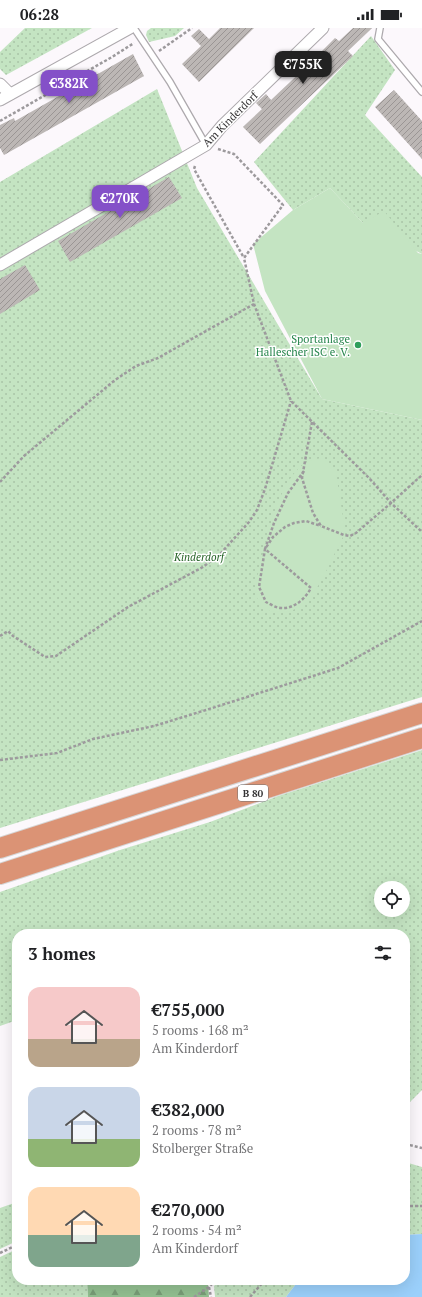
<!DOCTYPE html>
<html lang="en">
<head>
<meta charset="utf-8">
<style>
  :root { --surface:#fff; --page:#f2f2f2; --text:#202124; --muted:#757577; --accent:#8450c8 }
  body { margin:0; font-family:"PT Serif",serif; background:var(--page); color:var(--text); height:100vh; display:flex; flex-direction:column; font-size:15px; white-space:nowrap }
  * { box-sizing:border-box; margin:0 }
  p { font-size:13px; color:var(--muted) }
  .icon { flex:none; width:22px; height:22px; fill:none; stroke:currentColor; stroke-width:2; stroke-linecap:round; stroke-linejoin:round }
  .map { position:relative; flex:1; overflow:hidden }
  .details { position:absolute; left:12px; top:901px; width:398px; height:356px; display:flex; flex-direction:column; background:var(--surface); border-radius:16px; box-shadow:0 4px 16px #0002 }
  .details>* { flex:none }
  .controls { position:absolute; left:374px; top:853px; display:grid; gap:8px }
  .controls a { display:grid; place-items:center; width:36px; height:36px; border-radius:50%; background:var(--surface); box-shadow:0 4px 16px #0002; font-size:20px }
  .price { position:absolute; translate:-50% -34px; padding:0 9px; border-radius:8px; background:var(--accent); color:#fff; font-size:13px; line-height:26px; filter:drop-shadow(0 1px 2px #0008) }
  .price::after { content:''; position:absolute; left:50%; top:24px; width:12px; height:9px; margin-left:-6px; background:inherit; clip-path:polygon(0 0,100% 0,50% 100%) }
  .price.current { background:#222; color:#fff }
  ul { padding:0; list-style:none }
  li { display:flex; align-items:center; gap:12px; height:100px; padding:0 16px }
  li span { display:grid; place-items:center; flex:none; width:112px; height:80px; border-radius:12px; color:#555 }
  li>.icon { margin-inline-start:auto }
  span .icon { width:48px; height:48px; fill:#fffc; stroke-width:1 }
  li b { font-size:17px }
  h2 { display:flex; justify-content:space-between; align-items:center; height:48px; padding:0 16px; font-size:17px }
  .status { display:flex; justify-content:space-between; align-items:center; height:28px; padding:0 20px; background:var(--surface); direction:ltr }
  .status svg { height:11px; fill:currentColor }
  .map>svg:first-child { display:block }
  .grass { fill:url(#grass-dots); fill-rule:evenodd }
  .forest { fill:url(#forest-firs) }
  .pitch { fill:#c4e4c2 }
  .water { fill:#9bd0fb }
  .building { fill:url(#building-hatch) }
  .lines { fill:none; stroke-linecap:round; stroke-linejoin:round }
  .lane-casing { stroke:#ada9ad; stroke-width:8 }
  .street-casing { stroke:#ada9ad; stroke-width:13 }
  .highway-casing { stroke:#d6d6d6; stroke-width:22 }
  .path { stroke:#9d9a9d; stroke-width:2.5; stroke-dasharray:3 2; stroke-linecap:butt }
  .lane { stroke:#fff; stroke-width:5.5 }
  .street { stroke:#fff; stroke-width:11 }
  .highway { stroke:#db9375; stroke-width:20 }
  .leisure-dot { fill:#2e9e5b; stroke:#fff; stroke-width:1.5 }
  .labels { text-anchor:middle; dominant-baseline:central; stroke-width:3; stroke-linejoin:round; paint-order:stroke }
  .shield { fill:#fff; stroke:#717071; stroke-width:1 }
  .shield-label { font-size:10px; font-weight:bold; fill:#343334 }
  .street-label { font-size:11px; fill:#343334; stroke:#fff }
  .leisure-label { font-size:11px; fill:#27864d; stroke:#fff; text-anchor:end }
  .park-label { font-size:11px; font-style:italic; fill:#256226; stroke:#fff }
</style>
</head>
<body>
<div class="status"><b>06:28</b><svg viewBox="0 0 49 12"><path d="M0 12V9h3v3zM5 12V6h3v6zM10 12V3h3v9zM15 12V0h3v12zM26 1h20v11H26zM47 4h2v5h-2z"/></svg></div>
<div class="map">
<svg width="422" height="1269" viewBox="0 0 422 1269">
  <defs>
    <pattern id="grass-dots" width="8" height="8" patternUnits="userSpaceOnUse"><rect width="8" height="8" fill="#c4e4c2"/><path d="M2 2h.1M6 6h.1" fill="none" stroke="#a9c4a7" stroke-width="1.8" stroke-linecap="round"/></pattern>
    <pattern id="forest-firs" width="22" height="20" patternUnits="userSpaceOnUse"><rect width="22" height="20" fill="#93c091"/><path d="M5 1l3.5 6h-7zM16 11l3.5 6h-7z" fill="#799d77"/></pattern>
    <pattern id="building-hatch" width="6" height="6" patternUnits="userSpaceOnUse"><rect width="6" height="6" fill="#bcb7b5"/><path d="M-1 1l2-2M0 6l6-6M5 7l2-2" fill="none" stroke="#9a9594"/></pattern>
  </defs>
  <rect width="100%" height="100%" fill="#fcf8fc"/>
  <g class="grass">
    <path d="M 25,0 L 92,0 L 6,47 L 0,41 L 0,24 Z"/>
    <path d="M 151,0 L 184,0 L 175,8 L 149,14 L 146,7 L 147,3 Z"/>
    <path d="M 371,8 L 395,42 L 365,87 L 422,149 L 422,226 L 363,195 L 330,160 L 293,182 L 254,134 Z"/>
    <path d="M 157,61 L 197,160 L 322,371 L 422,392 L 422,669 L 0,800 L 0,154 Z"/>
    <path d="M 422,722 L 422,1062 L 405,1079 L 405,906 L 17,906 L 17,992 L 0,998 L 0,864 L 120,822 L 210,794 L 278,768 ZM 381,860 L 403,860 L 403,882 L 381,882 Z"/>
    <path d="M 405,1134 L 422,1139 L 422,1206 L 405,1207 Z"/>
    <path d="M 17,1174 L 17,1213 L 0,1221 L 0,1180 Z"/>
    <path d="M 17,1221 L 17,1252 L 87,1252 L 88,1269 L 0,1269 L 0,1229 Z"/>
    <path d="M 220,1252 L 299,1252 L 286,1269 L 215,1269 L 214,1258 Z"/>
  </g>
  <path class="forest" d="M 87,1252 L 211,1252 L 208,1255 L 209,1269 L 88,1269 Z"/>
  <g class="pitch">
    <path d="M 330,160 L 363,195 L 384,183 L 418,225 L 422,226 L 422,392 L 322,371 L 265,263 L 253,216 L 293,182 Z"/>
    <path d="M 321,430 L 327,434 L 336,445 L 345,502 L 344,507 C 333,527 323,554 309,571 C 295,588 260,592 256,565 C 255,556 258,546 260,538 C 267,509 277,461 299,440 C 305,434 312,432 321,430 Z"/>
  </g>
  <path class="water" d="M 422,1206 L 422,1269 L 286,1269 L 299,1252 L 405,1252 L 405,1207 Z"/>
  <g class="building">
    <path d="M 220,0 L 254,0 L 199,54 L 182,36 L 201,18 L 191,8 L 199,1 L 209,11 Z"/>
    <path d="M 353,0 L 372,0 L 348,23 L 353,28 L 260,116 L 243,99 L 262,81 L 256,75 L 266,66 L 271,72 L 308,37 L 302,31 L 312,23 L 317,28 L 335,10 L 339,13 Z"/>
    <path d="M 133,26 L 144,48 L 4,127 L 0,120 L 0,97 L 14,90 L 15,93 Z"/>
    <path d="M 394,62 L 422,93 L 422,131 L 375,79 Z"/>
    <path d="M 169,149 L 182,170 L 70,234 L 58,213 Z"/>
    <path d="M 25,237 L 40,262 L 0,286 L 0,251 Z"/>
  </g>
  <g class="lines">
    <g class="lane-casing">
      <g id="lane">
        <path d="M 134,0 L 170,54 L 206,117"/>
        <path d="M 380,0 L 378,11 L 422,64"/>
      </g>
    </g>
    <g class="street-casing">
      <g id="street">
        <path d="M 0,56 L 10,66"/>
        <path d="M 0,72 L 130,0"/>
        <path d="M 0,237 L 206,117 L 222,98 L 323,0"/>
      </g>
    </g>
    <g class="highway-casing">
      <g id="highway">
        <path d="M 0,820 L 422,685"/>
        <path d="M 0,846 L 422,710"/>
      </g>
    </g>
    <g class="path">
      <path d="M 159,23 L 192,0"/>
      <path d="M 0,93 L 112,29 L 134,15"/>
      <path d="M 218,121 L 234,126 L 283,177 L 244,230 L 254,276 L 291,373 L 369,450 L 391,475 L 422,504"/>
      <path d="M 195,138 L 194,141 L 244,230"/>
      <path d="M 312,394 L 302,450 L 313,485 L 321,498 L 344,507 L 350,508 L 356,505 L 391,475 L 422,447"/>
      <path d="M 304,443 L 288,465 L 274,495 L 265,521 L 311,560 C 305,571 294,581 281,580 C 276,580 270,576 266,574 L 259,559 L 265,521 L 273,509 L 285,499 L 294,495 L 306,493 L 321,498"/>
      <path d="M 0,454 L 24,428 L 115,352 L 136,338 L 158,330 L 254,276"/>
      <path d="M 0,608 L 8,603 L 13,608 L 45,629 L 56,628 L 128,579 L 203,539 L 221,525 L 249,494 L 257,482 L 265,461 L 291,373"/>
      <path d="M 0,732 L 57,725 L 93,711 L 154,698 L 206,682 L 338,640 L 422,593"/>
      <path d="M 405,1116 L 422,1120"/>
      <path d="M 405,1178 L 422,1178"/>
      <path d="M 0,1225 L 17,1217"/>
      <path d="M 209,1259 L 211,1269"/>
      <path d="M 194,1269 L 209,1259 L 216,1252"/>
      <path d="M 250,1269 L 265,1252"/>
    </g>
    <use href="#lane" class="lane"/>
    <use href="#street" class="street"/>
    <use href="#highway" class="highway"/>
  </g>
  <circle class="leisure-dot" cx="358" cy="317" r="4"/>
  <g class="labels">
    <rect class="shield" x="238" y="757" width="30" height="16" rx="3"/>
    <g class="shield-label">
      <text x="253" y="765">B 80</text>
    </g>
    <g class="street-label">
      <text transform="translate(230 91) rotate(-45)">Am Kinderdorf</text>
    </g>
    <g class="leisure-label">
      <text x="350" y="311">Sportanlage<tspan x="350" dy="13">Hallescher ISC e. V.</tspan></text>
    </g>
    <g class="park-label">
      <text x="199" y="529">Kinderdorf</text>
    </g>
  </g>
</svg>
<div class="controls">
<a><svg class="icon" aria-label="locate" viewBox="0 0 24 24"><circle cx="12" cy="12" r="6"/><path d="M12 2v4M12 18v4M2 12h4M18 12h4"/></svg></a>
</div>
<b class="price current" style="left:303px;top:57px">€755K</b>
<b class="price" style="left:69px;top:76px">€382K</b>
<b class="price" style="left:120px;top:191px">€270K</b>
<section class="details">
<h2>3 homes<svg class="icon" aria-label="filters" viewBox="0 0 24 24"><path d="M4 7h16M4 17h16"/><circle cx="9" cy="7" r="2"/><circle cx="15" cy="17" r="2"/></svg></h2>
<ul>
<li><span style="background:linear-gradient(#f6c9c9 65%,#b9a48a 0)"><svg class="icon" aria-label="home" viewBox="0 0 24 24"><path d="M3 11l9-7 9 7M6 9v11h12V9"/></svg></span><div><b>€755,000</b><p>5 rooms · 168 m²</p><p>Am Kinderdorf</p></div></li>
<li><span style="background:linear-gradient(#c9d6e8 65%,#8fb573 0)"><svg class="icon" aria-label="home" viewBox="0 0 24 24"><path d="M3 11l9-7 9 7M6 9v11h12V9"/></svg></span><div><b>€382,000</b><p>2 rooms · 78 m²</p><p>Stolberger Straße</p></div></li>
<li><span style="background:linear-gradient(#ffd9b3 60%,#7fa58c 0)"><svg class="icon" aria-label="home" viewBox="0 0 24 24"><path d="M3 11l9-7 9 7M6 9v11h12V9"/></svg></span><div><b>€270,000</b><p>2 rooms · 54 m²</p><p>Am Kinderdorf</p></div></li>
</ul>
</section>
</div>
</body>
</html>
